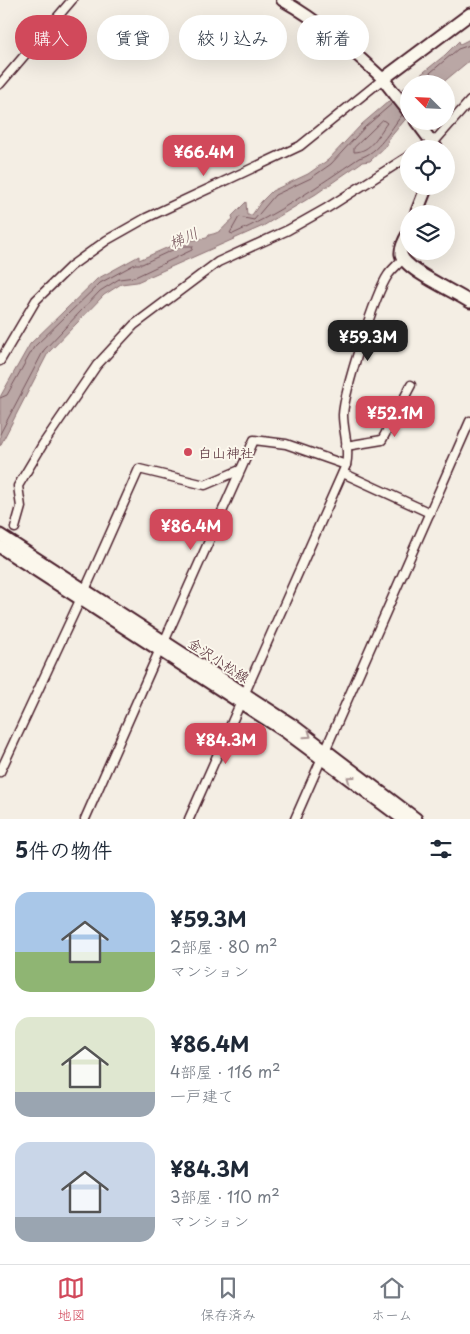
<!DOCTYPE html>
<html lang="ja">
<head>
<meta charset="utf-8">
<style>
  :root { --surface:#fff; --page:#f2f2f3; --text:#1f2937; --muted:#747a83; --line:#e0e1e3; --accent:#d1495b }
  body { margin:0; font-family:"Playpen Sans","Klee One",sans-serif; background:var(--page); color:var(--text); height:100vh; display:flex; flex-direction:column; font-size:19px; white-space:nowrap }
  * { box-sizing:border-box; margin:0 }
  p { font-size:16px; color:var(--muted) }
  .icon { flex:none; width:28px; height:28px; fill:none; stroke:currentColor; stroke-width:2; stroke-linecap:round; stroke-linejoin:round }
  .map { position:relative; height:819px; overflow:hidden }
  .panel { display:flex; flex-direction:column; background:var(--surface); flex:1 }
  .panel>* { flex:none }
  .banner { position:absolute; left:15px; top:15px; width:440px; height:45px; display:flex; gap:10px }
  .needle { width:32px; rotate:294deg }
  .controls { position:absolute; left:400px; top:75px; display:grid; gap:10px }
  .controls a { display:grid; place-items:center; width:55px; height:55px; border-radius:50%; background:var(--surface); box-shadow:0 5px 20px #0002; font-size:25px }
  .price { position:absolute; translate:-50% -42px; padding:0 11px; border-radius:10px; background:var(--accent); color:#fff; font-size:16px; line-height:32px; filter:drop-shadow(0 1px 2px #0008) }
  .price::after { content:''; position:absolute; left:50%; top:30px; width:15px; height:11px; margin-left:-8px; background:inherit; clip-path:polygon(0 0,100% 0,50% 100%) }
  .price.selected { background:#222; color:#fff }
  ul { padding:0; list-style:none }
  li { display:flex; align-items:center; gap:15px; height:125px; padding:0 15px }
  li span { display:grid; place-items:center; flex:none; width:140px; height:100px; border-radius:15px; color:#555 }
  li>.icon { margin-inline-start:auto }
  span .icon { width:60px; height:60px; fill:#fffc; stroke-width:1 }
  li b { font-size:21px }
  h2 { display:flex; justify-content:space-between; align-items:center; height:60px; padding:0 15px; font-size:21px }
  .pill { padding:0 18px; border-radius:22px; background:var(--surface); box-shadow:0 5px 20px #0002; font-size:18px; line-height:45px }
  .pill.selected { background:var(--accent); color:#fff }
  .dock { display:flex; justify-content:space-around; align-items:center; height:70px; border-top:1px solid var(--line); background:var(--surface); font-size:14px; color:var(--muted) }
  .dock a { display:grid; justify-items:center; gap:2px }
  .dock .selected { color:var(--accent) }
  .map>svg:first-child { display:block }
  .water { fill:#baa7a5; stroke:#8d7174 }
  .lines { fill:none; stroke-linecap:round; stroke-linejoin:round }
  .shore { stroke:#77555c; stroke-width:1 }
  .minor-casing { stroke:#4a1f2b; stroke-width:11 }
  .secondary-casing { stroke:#4a1f2b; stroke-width:14 }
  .primary-casing { stroke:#4a1f2b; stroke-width:15 }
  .minor { stroke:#fbf7ec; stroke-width:8 }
  .secondary { stroke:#fbf7ec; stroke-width:10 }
  .primary { stroke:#fbf7ec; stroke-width:11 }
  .oneway { stroke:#ab9695 }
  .poi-dot { fill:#d1495b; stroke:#fbf7ec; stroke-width:2 }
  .labels { text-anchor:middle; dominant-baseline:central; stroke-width:4; stroke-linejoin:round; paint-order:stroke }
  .poi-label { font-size:14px; fill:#4a1f2b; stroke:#fbf7ec; text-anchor:start }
  .street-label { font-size:14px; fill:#4a1f2b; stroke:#fbf7ec }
  .water-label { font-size:15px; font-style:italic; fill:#714f56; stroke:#fbf7ec }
</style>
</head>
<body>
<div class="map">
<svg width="470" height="819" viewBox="0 0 470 819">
  <rect width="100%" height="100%" fill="#f4eee4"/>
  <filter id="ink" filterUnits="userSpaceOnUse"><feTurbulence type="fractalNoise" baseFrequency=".02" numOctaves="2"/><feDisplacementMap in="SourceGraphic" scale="10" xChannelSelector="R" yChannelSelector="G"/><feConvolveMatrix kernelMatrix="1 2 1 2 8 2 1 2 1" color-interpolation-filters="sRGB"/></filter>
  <g filter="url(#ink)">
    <g class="water">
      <path d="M 470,39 L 470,60 L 441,84 L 409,84 L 445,55 L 459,41 L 460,44 Z"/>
      <path d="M 409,84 L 409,115 L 388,140 L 387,145 L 370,161 L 362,162 L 316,194 L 263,226 L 137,282 L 121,284 L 104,295 L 48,353 L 0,446 L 0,397 L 30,344 L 97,279 L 139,256 L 139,260 L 180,242 L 207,238 L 209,235 C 224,232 222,227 233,219 L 232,216 L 246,202 L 247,215 L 252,215 L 261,202 L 272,191 L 308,174 L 328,160 L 362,124 Z"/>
    </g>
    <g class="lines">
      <g class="shore">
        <path d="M 417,84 L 458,49 L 470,45"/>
        <path d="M 393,103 L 365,127 L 331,164 L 311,178 L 275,195 L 254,220 L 239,217 L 230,233 L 233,234 C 278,214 318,186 359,158 C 379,153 389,131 402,115"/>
        <path d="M 383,120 L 387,123 C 378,135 371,152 354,152 L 354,148 Z"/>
        <path d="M 0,398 L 7,395 L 34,347 L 100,283 L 135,264 L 142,264 L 181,246 L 193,246 L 192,250 L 135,277 L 119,279 L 100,291 L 44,350 L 0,434"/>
      </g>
      <g class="minor-casing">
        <g id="minor">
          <path d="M 0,84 L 72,0"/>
          <path d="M 421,149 L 433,143 L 470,101"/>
          <path d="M 0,361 L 36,300 L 71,266 L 107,240 L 146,218 L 300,146 L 383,79"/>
          <path d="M 346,446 L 382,440 L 411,385"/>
          <path d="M 343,473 L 430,513"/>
          <path d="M 15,528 L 21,507 L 18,486 L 43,444 L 97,365 L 134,325 L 218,262 L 288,230 L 327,208 L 409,156"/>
          <path d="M 85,590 L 139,469 L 205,485 L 240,470"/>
          <path d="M 164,642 L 254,440 L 286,444 L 346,465"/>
          <path d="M 0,772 L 81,598"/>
          <path d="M 85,819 L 160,649"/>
          <path d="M 189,819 L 346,465 C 350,449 343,431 343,415 C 344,392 375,294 388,275 C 392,269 399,264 403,258"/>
          <path d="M 295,819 L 470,421"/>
        </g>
      </g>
      <g class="secondary-casing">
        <path id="secondary" d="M 282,0 C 320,21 352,50 383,79"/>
      </g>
      <g class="primary-casing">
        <g id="primary">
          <path d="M 409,112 L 383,79 L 470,14"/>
          <path d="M 416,121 L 437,149"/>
          <path d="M 416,214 L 427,186"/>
          <path d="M 409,232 C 406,237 400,247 401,254 C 404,270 456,292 470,302"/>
          <path d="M 0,535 L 291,724 L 416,819"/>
          <path d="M 0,547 L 286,732 L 403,819"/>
        </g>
      </g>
      <use href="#minor" class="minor"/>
      <use href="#secondary" class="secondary"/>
      <use href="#primary" class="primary"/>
    </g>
    <defs><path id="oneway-chevron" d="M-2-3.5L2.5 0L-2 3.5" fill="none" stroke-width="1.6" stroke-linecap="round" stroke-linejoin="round" transform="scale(1.25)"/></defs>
    <g class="oneway">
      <use href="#oneway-chevron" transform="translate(308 735) rotate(35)"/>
      <use href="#oneway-chevron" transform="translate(350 779) rotate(-144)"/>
    </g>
  </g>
  <circle class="poi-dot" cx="188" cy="452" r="5"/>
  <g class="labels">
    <g class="poi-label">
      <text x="198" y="452">白山神社</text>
    </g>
    <g class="street-label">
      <text transform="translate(219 660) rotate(33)">金沢小松線</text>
    </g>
    <g class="water-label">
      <text transform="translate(183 237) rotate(-24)">梯川</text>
    </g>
  </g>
</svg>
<div class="controls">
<a><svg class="needle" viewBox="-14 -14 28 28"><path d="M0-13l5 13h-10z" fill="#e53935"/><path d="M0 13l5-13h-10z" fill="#747a83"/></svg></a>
<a><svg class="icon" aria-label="locate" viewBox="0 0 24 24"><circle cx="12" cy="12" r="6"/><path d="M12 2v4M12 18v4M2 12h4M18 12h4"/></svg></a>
<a><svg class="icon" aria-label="layers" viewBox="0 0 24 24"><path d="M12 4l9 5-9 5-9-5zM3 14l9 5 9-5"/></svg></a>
</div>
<b class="price" style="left:204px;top:177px">¥66.4M</b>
<b class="price selected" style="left:368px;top:362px">¥59.3M</b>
<b class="price" style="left:395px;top:438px">¥52.1M</b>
<b class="price" style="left:191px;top:551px">¥86.4M</b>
<b class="price" style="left:226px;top:765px">¥84.3M</b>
<div class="banner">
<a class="pill selected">購入</a>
<a class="pill">賃貸</a>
<a class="pill">絞り込み</a>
<a class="pill">新着</a>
</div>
</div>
<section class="panel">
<h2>5件の物件<svg class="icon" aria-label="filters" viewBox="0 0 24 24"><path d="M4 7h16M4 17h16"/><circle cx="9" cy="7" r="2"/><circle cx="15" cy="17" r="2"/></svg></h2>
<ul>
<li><span style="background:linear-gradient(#a9c7e8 60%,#8fb573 0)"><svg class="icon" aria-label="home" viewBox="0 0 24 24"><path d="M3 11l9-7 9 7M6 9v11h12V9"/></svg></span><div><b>¥59.3M</b><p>2部屋 · 80 m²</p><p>マンション</p></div></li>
<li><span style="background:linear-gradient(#dfe7d0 75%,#9aa5b1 0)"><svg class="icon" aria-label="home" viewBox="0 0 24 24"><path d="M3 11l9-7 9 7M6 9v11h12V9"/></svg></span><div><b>¥86.4M</b><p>4部屋 · 116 m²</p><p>一戸建て</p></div></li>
<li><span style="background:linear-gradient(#c9d6e8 75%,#9aa5b1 0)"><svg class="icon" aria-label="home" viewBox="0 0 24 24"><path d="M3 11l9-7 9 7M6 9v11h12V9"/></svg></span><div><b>¥84.3M</b><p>3部屋 · 110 m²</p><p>マンション</p></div></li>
</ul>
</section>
<nav class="dock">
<a class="selected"><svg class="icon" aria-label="map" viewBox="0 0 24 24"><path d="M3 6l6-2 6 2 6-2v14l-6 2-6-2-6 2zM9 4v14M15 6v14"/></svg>地図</a>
<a><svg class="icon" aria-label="saved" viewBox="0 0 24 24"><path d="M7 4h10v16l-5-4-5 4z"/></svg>保存済み</a>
<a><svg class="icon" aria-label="home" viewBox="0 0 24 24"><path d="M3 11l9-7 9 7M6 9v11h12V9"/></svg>ホーム</a>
</nav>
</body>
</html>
